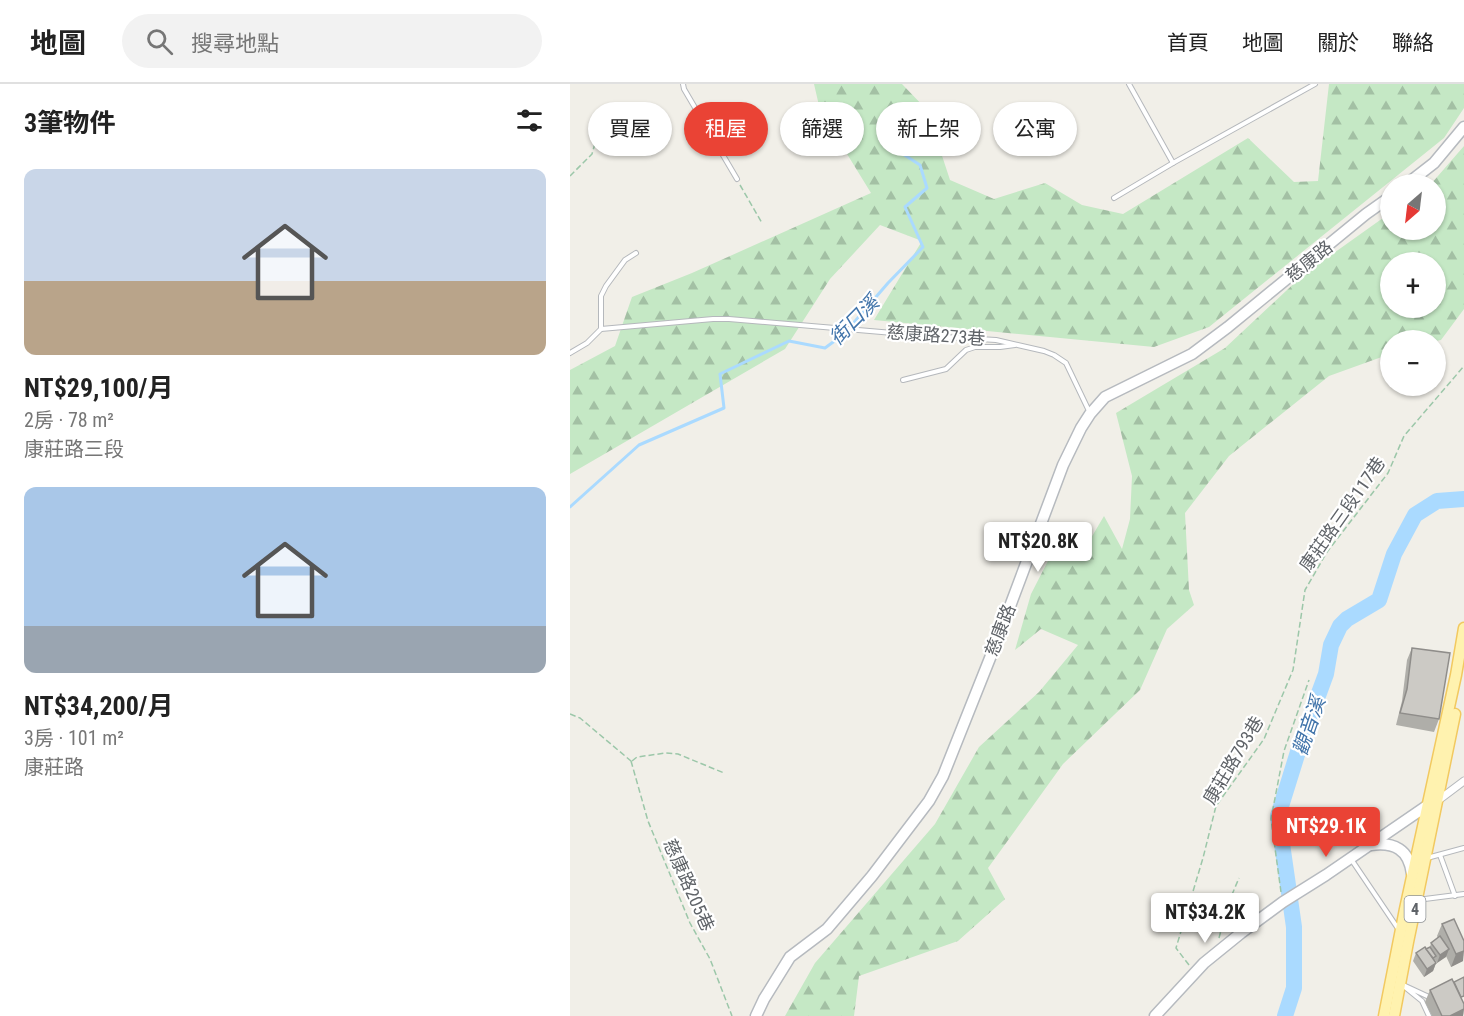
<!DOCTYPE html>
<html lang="zh-TW">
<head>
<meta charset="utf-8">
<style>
  :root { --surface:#fff; --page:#f2f2f2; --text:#222; --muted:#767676; --line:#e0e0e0; --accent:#ea4335 }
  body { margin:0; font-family:"Roboto Condensed","Noto Sans TC",sans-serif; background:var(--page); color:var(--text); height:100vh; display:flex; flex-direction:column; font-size:22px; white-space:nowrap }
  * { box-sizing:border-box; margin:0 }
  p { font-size:20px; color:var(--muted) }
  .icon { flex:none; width:33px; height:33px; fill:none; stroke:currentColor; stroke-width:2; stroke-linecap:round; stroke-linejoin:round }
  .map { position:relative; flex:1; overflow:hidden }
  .details { display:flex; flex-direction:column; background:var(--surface); width:570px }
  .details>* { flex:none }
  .guide { position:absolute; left:18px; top:18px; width:570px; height:54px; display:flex; gap:12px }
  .needle { width:39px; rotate:208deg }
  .controls { position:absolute; left:810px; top:90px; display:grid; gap:12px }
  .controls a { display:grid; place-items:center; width:66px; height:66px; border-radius:50%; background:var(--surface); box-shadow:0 2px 4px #0004; font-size:30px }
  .price { position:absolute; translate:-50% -51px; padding:0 14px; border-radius:6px; background:#fff; color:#222; font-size:20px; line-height:39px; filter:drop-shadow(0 2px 3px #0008) }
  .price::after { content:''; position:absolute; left:50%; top:36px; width:18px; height:14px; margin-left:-9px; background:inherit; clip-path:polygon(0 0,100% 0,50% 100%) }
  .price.selected { background:var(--accent); color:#fff }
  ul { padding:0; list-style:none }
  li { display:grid; align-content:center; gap:12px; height:318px; padding:0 24px }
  li span { display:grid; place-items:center; height:186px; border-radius:12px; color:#555 }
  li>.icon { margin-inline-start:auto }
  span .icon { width:108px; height:108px; fill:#fffc; stroke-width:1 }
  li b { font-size:26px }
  h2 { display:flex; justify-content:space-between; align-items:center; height:72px; padding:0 24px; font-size:26px }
  .tag { padding:0 21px; border-radius:27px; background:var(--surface); box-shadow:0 2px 4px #0004; font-size:21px; line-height:54px }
  .tag.selected { background:var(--accent); color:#fff }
  header { display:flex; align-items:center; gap:36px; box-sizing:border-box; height:84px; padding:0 30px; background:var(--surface); border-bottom:2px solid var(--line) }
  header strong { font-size:28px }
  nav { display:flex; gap:33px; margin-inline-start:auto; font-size:21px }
  .search { width:420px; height:54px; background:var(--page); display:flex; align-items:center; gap:15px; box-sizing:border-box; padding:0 21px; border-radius:33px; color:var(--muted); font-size:22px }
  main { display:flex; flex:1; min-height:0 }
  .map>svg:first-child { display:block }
  .forest { fill:url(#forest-firs); fill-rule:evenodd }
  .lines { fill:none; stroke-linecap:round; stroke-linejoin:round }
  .stream { stroke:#aadaff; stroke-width:3 }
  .river { stroke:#aadaff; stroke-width:16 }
  .lane-casing { stroke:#b5b8bc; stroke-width:6 }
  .street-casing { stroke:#b5b8bc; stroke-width:9 }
  .secondary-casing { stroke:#b6babf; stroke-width:13 }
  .primary-casing { stroke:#f2c960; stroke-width:13 }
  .path { stroke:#9cc7a9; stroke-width:1.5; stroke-dasharray:6 3; stroke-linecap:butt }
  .lane { stroke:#fff; stroke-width:4 }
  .street { stroke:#fff; stroke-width:7 }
  .secondary { stroke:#fff; stroke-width:10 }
  .primary { stroke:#fff2af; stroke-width:10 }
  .wall { fill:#afaea9 }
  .shaded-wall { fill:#8f8d8a }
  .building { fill:#cccac5; stroke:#8f8d8a; stroke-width:1.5 }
  .labels { text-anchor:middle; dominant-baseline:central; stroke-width:4.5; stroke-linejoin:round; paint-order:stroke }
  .shield { fill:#fff; stroke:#8f9295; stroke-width:1.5 }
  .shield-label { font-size:16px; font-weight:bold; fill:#5f6368 }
  .street-label { font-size:18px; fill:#5f6368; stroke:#fff }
  .water-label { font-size:20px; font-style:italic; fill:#4174aa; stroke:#fff }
</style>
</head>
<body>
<header>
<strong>地圖</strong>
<div class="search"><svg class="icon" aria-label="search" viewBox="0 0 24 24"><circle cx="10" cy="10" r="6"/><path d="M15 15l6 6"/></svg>搜尋地點</div>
<nav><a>首頁</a><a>地圖</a><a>關於</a><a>聯絡</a></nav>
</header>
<main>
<section class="details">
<h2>3筆物件<svg class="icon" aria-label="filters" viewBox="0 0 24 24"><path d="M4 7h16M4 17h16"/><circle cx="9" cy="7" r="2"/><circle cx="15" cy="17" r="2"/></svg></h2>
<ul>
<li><span style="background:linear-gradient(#c9d6e8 60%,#b9a48a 0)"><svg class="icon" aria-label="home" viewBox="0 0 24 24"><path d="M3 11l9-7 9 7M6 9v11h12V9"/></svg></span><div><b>NT$29,100/月</b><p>2房 · 78 m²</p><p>康莊路三段</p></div></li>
<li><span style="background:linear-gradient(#a9c7e8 75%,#9aa5b1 0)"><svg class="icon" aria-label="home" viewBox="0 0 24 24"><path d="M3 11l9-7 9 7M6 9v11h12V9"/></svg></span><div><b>NT$34,200/月</b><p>3房 · 101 m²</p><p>康莊路</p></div></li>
</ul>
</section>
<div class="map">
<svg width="894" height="932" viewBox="0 0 894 932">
  <defs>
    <pattern id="forest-firs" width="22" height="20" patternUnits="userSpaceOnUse" patternTransform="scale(1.5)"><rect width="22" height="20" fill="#c5e8c5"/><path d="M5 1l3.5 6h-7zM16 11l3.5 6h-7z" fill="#a3c0a4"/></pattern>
  </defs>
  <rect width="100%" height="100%" fill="#f1efe8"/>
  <g class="forest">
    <path d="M 244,0 L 332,0 L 357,26 L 380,96 L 424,115 L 475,99 L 512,121 L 553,130 L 678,54 L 724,98 L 748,97 L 759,0 L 894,0 L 894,24 L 874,54 L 639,243 L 584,263 L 304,236 L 352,157 L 310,141 L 260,195 L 215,265 L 0,390 L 0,286 L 45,262 L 62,213 L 122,189 L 301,109 L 250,26 Z"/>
    <path d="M 894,62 L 894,225 L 871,256 L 866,257 L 820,256 L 820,270 L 759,292 L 659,372 L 615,429 L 619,506 L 624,521 L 597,545 L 570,606 L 493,680 L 418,784 L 435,815 L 388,857 L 289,892 L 284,932 L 215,932 L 245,879 L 365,740 L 409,663 L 469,608 L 508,561 L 471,545 L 445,566 L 461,510 L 480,473 L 508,476 L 534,432 L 552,465 L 560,435 L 562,392 L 546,329 L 655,264 L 733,191 L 820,129 L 820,146 L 866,146 L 866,100 L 861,100 ZM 820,178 L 866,178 L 866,224 L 820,224 Z"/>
  </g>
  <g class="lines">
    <path class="stream" d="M 0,423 L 69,361 L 154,324 L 150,290 L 219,257 L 255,264 L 274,250 L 318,199 L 353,163 L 335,123 L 357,104 L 350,81 L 322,63"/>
    <path class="river" d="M 715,932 L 724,904 L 724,843 L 708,732 L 731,658 L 756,590 L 761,561 L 770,542 L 777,535 L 809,516 L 824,470 L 845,431 L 867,417 L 894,415"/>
    <g class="lane-casing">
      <g id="lane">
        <path d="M 113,0 L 114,5 L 167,95"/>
        <path d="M 559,0 L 603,79"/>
        <path d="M 544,114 L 603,79 L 745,0"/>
        <path d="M 31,245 L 143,235 L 159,235 L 358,252 L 426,256 L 474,267 L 484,271 L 496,279 L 519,327"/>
        <path d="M 0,269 L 17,259 L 31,245 L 31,212 L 36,202 L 55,176 L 66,169"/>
        <path d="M 333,296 L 376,285 L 396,266 L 405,263 L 430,263 L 445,261"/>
        <path d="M 870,771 L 885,812"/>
        <path d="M 857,774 L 894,764"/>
        <path d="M 781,775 L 829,846"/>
        <path d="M 847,816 L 894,810"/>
        <path d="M 859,932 L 852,917 L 831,900 L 859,913 L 861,912"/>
      </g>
    </g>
    <g class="street-casing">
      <path id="street" d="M 866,718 L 894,697"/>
    </g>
    <g class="secondary-casing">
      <g id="secondary">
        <path d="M 837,100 L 864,79 L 894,43"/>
        <path d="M 801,761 C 824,758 839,765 842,790"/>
        <path d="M 186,932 L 194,915 L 220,873 L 257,845 L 302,792 L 359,717 L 373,692 L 430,549 L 493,381 L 511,344 L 520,330 L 535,313 L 622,270 L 658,243 L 796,130 L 820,113"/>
        <path d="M 585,932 L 634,879 L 671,849 L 713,818 L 756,791 L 858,721 L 863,719"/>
      </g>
    </g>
    <g class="primary-casing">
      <g id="primary">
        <path d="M 814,932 L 835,825 L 886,591 L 894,544"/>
        <path d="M 824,932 L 838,858 L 885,630"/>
      </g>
    </g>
    <g class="path">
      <path d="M 0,92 L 22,70 L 26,56 L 46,46"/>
      <path d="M 170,101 L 192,139"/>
      <path d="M 0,630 L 10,634 L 61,677"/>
      <path d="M 61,677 L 78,737 L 120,839 L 140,875 L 162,932"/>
      <path d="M 62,677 L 67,673 L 96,669 L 108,670 L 154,689"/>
      <path d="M 711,808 L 701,735 L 714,667 L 739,596"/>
      <path d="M 649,854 L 658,820 L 669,794"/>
      <path d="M 619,881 L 606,864 L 633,774 L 646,722 L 694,655 L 723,586 L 735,506 L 757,468 L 818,389 L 834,352 L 894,282"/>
    </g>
    <use href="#lane" class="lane"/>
    <use href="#street" class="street"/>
    <use href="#secondary" class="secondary"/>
    <use href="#primary" class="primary"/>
  </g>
  <g class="wall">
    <path d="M 842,564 L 869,635 L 864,648 L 826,641 L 832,617 L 837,576 Z"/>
    <path d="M 872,840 L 893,877 L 881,883 L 876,872 L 867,879 L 865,876 L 866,879 L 863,887 L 854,893 L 843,877 L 846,869 L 860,863 L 861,859 L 868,854 L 867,852 Z"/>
    <path d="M 860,906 L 894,919 L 893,932 L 862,932 L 855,918 Z"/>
  </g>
  <g class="shaded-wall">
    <path d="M 879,865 L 876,873 L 867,879 L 870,871 Z"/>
    <path d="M 894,867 L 893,877 L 881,883 L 886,870 Z"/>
    <path d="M 866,879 L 863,887 L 854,893 L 857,885 Z"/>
    <path d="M 894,925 L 893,932 L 880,932 Z"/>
  </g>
  <g class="building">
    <path d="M 842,564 L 880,569 L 869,635 L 830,629 L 837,605 Z"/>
    <path d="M 884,835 L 894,857 L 894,867 L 886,870 L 872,840 Z"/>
    <path d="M 870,852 L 879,865 L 870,871 L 861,859 Z"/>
    <path d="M 855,863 L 866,879 L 857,885 L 846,869 Z"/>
    <path d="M 860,863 L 866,872 L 863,874 L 856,865 Z"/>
    <path d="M 894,893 L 894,912 L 891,913 L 884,898 Z"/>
    <path d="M 882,895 L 894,920 L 894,925 L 880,932 L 872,932 L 860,906 Z"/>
  </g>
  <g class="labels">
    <rect class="shield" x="834.5" y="812" width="21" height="26" rx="4.5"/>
    <g class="shield-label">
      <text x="845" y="825">4</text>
    </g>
    <g class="street-label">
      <text transform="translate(739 177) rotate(-39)">慈康路</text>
      <text transform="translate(366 251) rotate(4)">慈康路273巷</text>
      <text transform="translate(772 430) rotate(-55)">康莊路三段117巷</text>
      <text transform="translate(430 546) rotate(-69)">慈康路</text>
      <text transform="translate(663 676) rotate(-59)">康莊路793巷</text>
      <text transform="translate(119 801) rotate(66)">慈康路205巷</text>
    </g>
    <g class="water-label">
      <text transform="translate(284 236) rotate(-45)">街口溪</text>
      <text transform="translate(739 642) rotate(-71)">觀音溪</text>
    </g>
  </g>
</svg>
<div class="controls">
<a><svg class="needle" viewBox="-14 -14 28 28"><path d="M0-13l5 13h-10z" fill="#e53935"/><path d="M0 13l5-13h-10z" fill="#767676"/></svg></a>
<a>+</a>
<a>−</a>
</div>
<b class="price" style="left:468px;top:489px">NT$20.8K</b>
<b class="price selected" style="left:756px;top:774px">NT$29.1K</b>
<b class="price" style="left:635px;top:860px">NT$34.2K</b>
<div class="guide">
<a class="tag">買屋</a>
<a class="tag selected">租屋</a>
<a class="tag">篩選</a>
<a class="tag">新上架</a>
<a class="tag">公寓</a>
</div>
</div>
</main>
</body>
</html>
